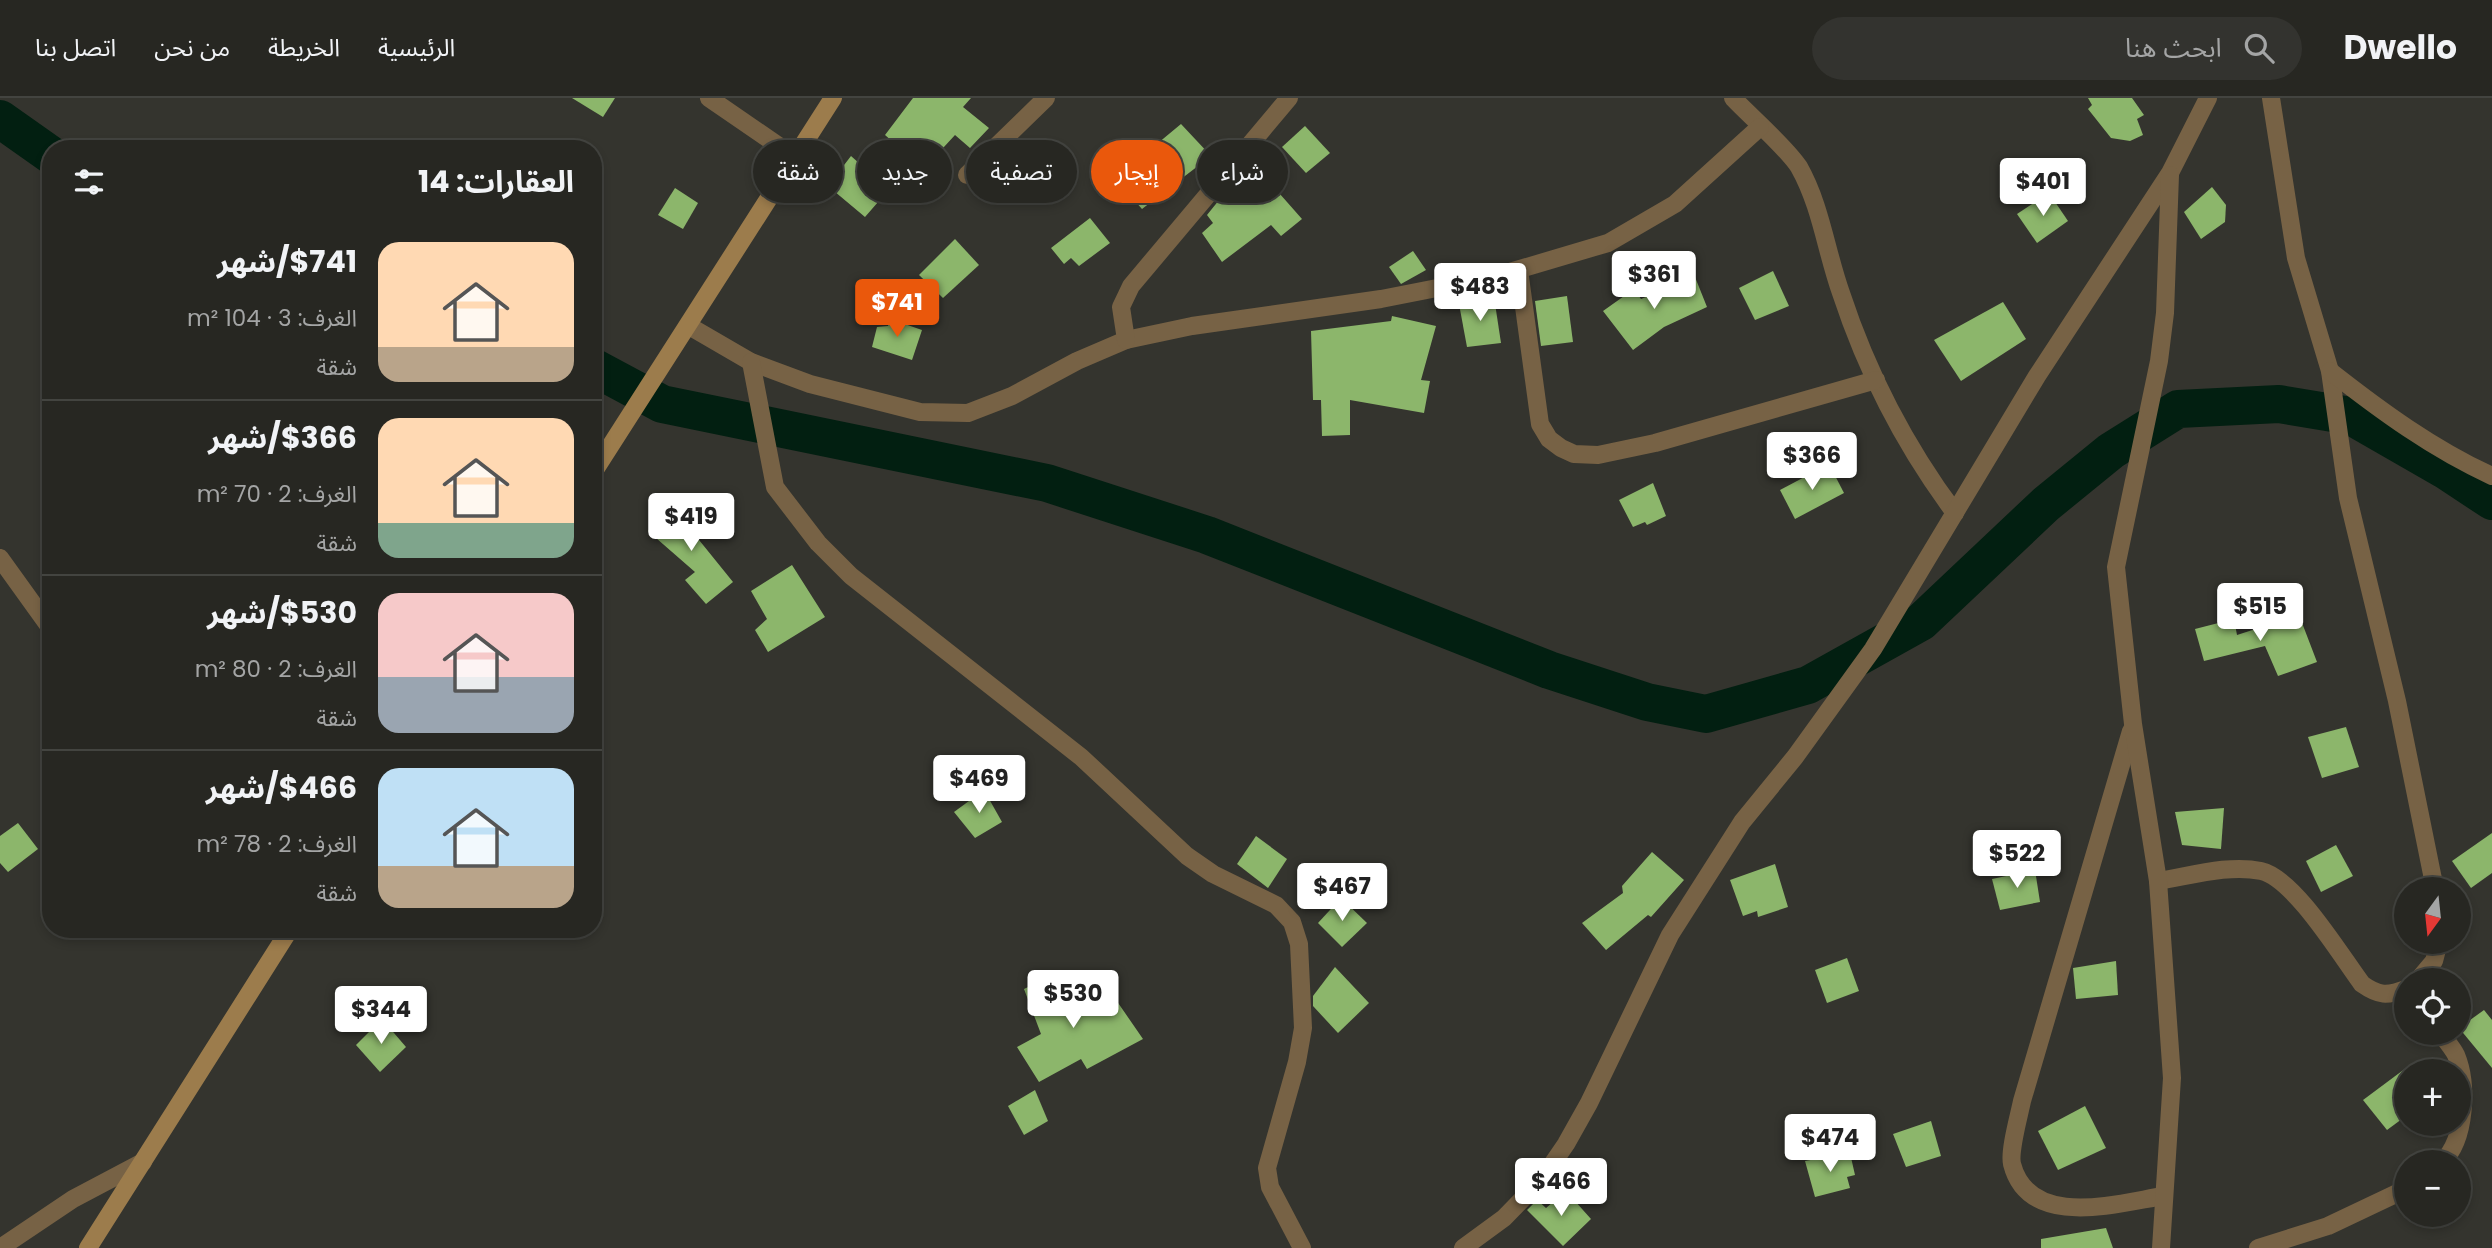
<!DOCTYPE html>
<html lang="ar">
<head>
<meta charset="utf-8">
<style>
  :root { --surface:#272722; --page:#33332f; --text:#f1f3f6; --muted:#a4a5a5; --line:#434440; --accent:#ea580c }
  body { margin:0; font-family:Poppins,"Noto Sans Arabic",sans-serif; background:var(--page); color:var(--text); direction:rtl; height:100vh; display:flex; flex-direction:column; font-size:26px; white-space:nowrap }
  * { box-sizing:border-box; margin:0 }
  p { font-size:23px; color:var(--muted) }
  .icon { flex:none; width:38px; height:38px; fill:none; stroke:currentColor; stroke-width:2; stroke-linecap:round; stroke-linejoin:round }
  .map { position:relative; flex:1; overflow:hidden; direction:ltr }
  .sheet { position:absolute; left:42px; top:42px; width:560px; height:798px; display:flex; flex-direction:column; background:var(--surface); border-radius:28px; box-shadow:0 4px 10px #0003,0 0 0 2px var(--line); direction:rtl }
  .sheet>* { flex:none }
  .top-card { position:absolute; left:623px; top:42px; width:665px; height:63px; direction:rtl; display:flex; gap:14px }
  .needle { width:46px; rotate:195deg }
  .tools { position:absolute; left:2394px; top:779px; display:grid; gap:14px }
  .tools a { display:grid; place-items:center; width:77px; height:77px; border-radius:50%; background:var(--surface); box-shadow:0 4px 10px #0003,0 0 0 2px var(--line); font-size:35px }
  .price { position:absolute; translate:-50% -60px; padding:0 16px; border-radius:7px; background:#fff; color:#222; font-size:23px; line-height:46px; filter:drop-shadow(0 2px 4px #0008) }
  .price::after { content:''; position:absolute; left:50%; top:42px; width:21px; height:16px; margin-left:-10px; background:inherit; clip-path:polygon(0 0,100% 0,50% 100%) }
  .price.active { background:var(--accent); color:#fff }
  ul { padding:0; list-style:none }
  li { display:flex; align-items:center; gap:21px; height:175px; padding:0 28px }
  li+li { border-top:2px solid var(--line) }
  li span { display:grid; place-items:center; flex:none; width:196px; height:140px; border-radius:21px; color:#555 }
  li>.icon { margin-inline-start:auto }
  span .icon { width:84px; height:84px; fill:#fffc; stroke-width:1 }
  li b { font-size:30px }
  h2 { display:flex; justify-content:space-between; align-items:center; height:84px; padding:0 28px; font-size:30px }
  .pill { padding:0 24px; border-radius:32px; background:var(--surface); box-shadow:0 4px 10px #0003,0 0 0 2px var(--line); font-size:24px; line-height:63px }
  .pill.active { background:var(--accent); color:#fff }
  header { display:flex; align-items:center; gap:42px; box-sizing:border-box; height:98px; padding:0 35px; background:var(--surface); border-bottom:2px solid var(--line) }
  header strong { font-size:33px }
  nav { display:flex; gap:38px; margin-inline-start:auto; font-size:24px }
  .search { width:490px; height:63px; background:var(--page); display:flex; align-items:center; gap:18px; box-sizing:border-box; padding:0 24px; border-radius:38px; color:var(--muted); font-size:26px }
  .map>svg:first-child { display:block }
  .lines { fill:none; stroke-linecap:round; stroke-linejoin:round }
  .river { stroke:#021f11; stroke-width:38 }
  .building { fill:#8cb66b }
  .minor { stroke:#776245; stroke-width:18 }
  .secondary { stroke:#9c7c4c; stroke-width:18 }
</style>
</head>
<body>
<header>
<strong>Dwello</strong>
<div class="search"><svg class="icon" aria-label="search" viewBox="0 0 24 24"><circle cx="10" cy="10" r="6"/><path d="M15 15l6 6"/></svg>ابحث هنا</div>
<nav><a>الرئيسية</a><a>الخريطة</a><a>من نحن</a><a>اتصل بنا</a></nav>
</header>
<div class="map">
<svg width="2492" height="1150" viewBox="0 0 2492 1150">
  <rect width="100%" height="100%" fill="#34342e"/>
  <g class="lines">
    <g class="river">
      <path d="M 0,21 L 51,57"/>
      <path d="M 593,269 L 662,306 L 1047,385 L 1207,437 L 1549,572 L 1647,604 L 1706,616 L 1808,587 L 1921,524 L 2046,406 L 2111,353 L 2178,311 L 2279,306 L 2351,318 L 2445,372 L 2492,403"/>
    </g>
  </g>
  <g class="building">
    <path d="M 572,0 L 615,0 L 603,19 Z"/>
    <path d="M 913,0 L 971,0 L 963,9 L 989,30 L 970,50 L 955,37 L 932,62 L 924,55 L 916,64 L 885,37 Z"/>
    <path d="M 2088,0 L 2132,0 L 2144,17 L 2137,21 L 2143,37 L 2130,43 L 2111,40 L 2088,11 L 2092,7 Z"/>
    <path d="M 1181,26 L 1211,58 L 1142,111 L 1110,75 L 1132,58 L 1140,60 Z"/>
    <path d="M 1305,28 L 1330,55 L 1306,75 L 1282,49 Z"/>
    <path d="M 851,58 L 868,73 L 871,69 L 892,88 L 865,119 L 828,88 Z"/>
    <path d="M 1244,71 L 1252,83 L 1264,78 L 1302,121 L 1281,138 L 1271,127 L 1222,164 L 1202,135 L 1213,125 L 1207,117 Z"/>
    <path d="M 2212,89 L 2226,107 L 2225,124 L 2201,141 L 2184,114 Z"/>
    <path d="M 675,90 L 698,105 L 683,131 L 658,117 Z"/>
    <path d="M 2049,95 L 2068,123 L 2037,145 L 2017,116 Z"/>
    <path d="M 1090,120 L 1110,145 L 1079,168 L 1071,160 L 1064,166 L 1051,150 Z"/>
    <path d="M 955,141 L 979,167 L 943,200 L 919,177 Z"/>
    <path d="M 1413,153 L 1426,172 L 1401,186 L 1389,169 Z"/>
    <path d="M 1773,173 L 1789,208 L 1755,222 L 1739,190 Z"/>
    <path d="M 1695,179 L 1707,209 L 1664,229 L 1633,252 L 1603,213 L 1634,191 L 1641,201 Z"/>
    <path d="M 1567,198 L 1573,244 L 1541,248 L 1535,203 Z"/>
    <path d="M 1494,199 L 1501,245 L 1467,249 L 1459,206 Z"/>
    <path d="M 2003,204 L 2026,241 L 1961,283 L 1934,242 Z"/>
    <path d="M 1392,218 L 1436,228 L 1421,282 L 1430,283 L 1424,315 L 1350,302 L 1350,337 L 1322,338 L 1321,302 L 1313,302 L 1311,233 L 1391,223 Z"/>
    <path d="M 890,221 L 922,232 L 912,262 L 872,249 L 877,229 L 888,228 Z"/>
    <path d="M 1829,366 L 1844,395 L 1795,421 L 1780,392 Z"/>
    <path d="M 1653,385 L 1666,418 L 1647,427 L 1645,424 L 1633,429 L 1619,402 Z"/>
    <path d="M 670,405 L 700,432 L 695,437 L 733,484 L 706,506 L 685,482 L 695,474 L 648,433 Z"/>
    <path d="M 792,467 L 825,519 L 768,554 L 755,532 L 767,521 L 751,493 Z"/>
    <path d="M 2299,517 L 2317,564 L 2278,578 L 2265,548 L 2204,563 L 2195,531 L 2234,521 L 2237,537 Z"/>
    <path d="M 2346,629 L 2359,669 L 2322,680 L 2308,639 Z"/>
    <path d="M 984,692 L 1002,724 L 975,740 L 954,714 Z"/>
    <path d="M 2224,710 L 2221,751 L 2182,747 L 2175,714 Z"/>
    <path d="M 18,725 L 38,751 L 8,774 L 0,765 L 0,738 Z"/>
    <path d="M 2492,735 L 2492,775 L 2471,790 L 2452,763 Z"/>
    <path d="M 1256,738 L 1287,761 L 1268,790 L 1237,766 Z"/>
    <path d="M 2336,747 L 2353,778 L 2321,794 L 2306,763 Z"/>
    <path d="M 1652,754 L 1684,782 L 1651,819 L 1648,817 L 1606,852 L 1582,825 L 1623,795 L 1622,788 Z"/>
    <path d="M 1775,766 L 1788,809 L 1758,819 L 1757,813 L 1743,818 L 1730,782 Z"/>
    <path d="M 2035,772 L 2040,804 L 2000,812 L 1992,781 Z"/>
    <path d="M 1341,800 L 1367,825 L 1342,849 L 1318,825 Z"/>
    <path d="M 1847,860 L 1859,893 L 1827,905 L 1815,872 Z"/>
    <path d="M 2116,863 L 2118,897 L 2076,901 L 2073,870 Z"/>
    <path d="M 1335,869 L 1369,905 L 1338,935 L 1313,908 L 1313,898 Z"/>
    <path d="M 1061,873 L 1081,917 L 1114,899 L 1143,941 L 1087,971 L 1081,961 L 1039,984 L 1017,949 L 1041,936 L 1024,891 Z"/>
    <path d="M 2484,912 L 2492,922 L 2492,970 L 2459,930 Z"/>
    <path d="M 382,921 L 406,949 L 380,974 L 356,947 Z"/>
    <path d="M 2406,970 L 2406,1018 L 2387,1032 L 2363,1002 Z"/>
    <path d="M 1035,992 L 1048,1023 L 1024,1037 L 1008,1008 Z"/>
    <path d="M 2085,1008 L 2106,1050 L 2058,1072 L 2038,1033 Z"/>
    <path d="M 1931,1023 L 1941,1058 L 1906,1069 L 1893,1036 Z"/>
    <path d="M 1850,1055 L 1855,1077 L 1847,1079 L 1850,1090 L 1815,1099 L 1805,1063 Z"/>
    <path d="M 1566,1093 L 1591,1121 L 1563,1148 L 1527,1112 L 1537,1102 L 1546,1110 Z"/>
    <path d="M 2106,1130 L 2113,1150 L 2041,1150 L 2041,1141 Z"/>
  </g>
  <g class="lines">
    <g class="minor">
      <path d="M 709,0 L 796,60"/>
      <path d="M 1733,0 C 1751,19 1786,49 1799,69 C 1821,108 1826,153 1841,195 C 1867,274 1905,348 1955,415"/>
      <path d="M 2271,0 L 2296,160 L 2330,273 L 2348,400 L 2397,603 L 2435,791"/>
      <path d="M 967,77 L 1046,0"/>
      <path d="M 1519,172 L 1540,326 L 1549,341 L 1561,350 L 1574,356 L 1598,357 L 1655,345 L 1876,282"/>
      <path d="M 689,228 L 751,264 L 810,286 L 920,314 L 968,315 L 1012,298 L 1077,263 L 1126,242 L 1192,228 L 1381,201 L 1493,179 L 1608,145 L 1675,106 L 1760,29"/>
      <path d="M 1126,242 L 1121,209 L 1131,188 L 1289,0"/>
      <path d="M 751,264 L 775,389 L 818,445 L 851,478 L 1081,659 L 1187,758 L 1213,776 L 1276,807 L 1292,824 L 1299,846 L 1303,930 L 1297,964 L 1267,1070 L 1270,1089 L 1302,1150"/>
      <path d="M 2330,273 C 2381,313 2433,351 2492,378"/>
      <path d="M 0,460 L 51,531"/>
      <path d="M 2131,633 L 2022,1003 C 2019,1018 2009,1053 2012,1066 C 2029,1132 2118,1105 2164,1098"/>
      <path d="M 2158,783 C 2190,778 2229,766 2261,773 C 2294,780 2341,858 2362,886 C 2379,898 2387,898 2406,891"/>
      <path d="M 2418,882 L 2434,863 L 2439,844"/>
      <path d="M 2440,934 C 2445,942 2452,949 2456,957 C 2468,986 2466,1042 2442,1064"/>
      <path d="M 0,1150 L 73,1101 L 143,1064"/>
      <path d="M 1463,1150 L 1504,1120 L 1542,1081 L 1566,1046 L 1589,1005 L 1670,837 L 1742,724 L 1795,659 L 1873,551 L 2037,278 L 2170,75 L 2208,0"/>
      <path d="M 2161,1150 L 2172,980 L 2158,783 L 2133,626 L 2116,469 L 2159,263 L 2165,215 L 2170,77"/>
      <path d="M 2258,1150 L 2328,1128 L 2406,1091"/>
    </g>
    <g class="secondary">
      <path d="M 593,375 L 833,0"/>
      <path d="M 88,1150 L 290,831"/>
    </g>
  </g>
</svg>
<div class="tools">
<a><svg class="needle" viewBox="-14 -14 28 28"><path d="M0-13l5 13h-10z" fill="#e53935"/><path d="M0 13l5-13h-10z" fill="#a4a5a5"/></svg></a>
<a><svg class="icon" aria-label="locate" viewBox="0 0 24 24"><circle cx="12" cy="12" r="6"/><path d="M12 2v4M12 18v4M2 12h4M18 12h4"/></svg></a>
<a>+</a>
<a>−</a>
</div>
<b class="price" style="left:2043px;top:120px">$401</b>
<b class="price" style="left:1654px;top:213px">$361</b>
<b class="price" style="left:1480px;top:225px">$483</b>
<b class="price active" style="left:897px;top:241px">$741</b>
<b class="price" style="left:1812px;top:394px">$366</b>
<b class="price" style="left:691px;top:455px">$419</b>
<b class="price" style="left:2260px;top:545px">$515</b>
<b class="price" style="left:979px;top:717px">$469</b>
<b class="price" style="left:2017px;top:792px">$522</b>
<b class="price" style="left:1342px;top:825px">$467</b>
<b class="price" style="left:1073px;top:932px">$530</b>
<b class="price" style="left:381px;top:948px">$344</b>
<b class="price" style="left:1830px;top:1076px">$474</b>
<b class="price" style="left:1561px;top:1120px">$466</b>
<div class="top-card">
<a class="pill">شراء</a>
<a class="pill active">إيجار</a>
<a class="pill">تصفية</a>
<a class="pill">جديد</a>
<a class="pill">شقة</a>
</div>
<section class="sheet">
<h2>العقارات: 14<svg class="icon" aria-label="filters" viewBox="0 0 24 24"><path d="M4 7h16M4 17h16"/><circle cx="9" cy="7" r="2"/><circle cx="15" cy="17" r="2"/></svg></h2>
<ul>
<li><span style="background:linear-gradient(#ffd9b3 75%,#b9a48a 0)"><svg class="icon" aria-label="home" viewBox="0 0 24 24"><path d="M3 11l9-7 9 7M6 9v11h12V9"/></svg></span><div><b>$741/شهر</b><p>الغرف: 3 · 104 m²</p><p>شقة</p></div></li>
<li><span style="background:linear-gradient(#ffd9b3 75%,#7fa58c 0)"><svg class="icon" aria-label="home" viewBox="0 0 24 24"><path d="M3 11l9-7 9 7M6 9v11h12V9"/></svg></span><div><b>$366/شهر</b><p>الغرف: 2 · 70 m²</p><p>شقة</p></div></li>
<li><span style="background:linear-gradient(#f6c9c9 60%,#9aa5b1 0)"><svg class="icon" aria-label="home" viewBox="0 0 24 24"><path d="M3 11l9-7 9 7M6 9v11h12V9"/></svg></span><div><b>$530/شهر</b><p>الغرف: 2 · 80 m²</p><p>شقة</p></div></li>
<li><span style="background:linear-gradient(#bfe0f5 70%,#b9a48a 0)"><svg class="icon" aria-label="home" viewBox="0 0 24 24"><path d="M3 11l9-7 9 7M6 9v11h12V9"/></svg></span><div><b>$466/شهر</b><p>الغرف: 2 · 78 m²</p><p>شقة</p></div></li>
</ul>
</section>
</div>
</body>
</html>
